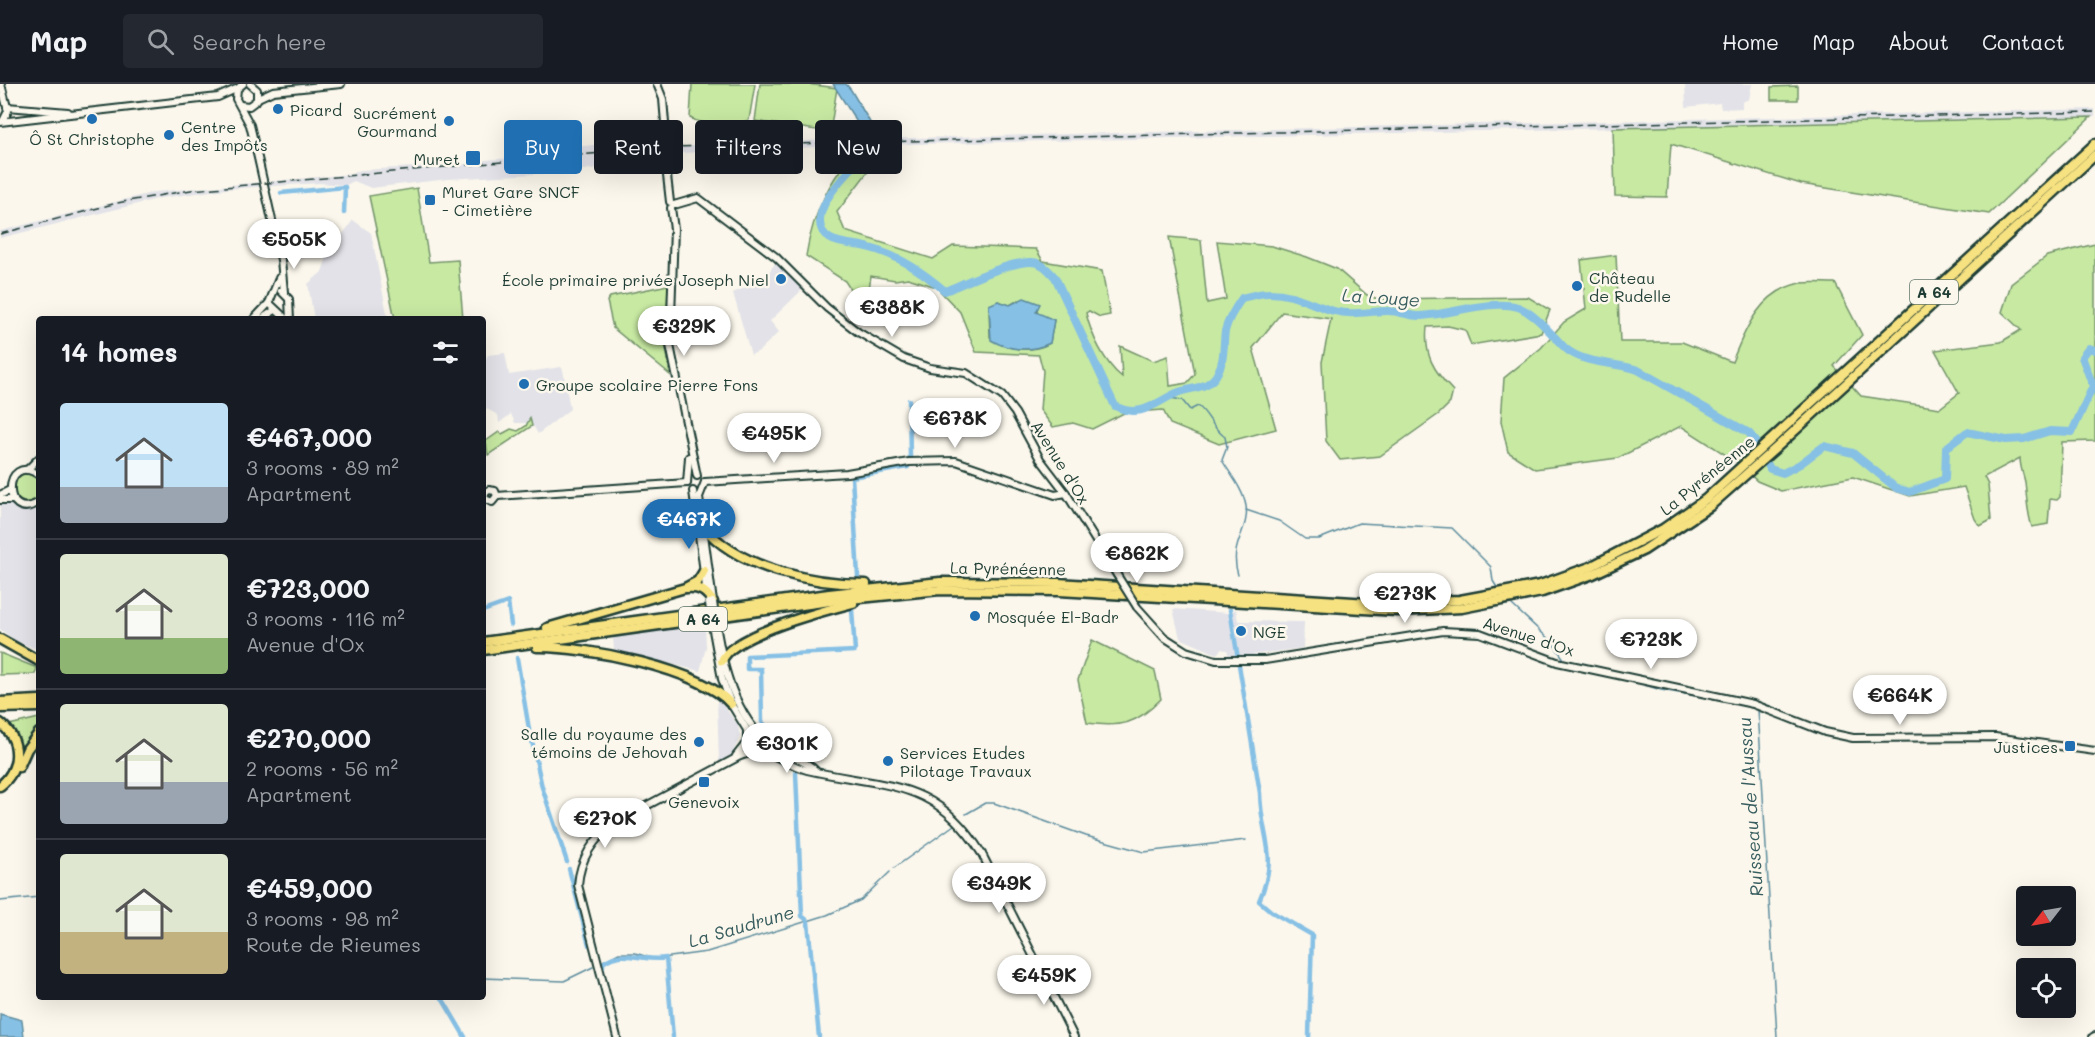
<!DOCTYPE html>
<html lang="en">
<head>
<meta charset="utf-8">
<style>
  :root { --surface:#171b24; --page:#242831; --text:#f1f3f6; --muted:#9ea1a6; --line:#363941; --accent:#1f6fb2 }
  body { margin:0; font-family:Mali,sans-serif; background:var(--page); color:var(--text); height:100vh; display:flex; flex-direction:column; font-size:22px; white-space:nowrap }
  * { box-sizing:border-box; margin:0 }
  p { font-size:20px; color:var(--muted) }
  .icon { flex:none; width:33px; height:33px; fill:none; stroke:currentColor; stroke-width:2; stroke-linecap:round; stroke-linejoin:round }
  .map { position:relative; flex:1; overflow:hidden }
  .sheet { position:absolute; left:36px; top:232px; width:450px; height:684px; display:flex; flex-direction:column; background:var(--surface); border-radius:6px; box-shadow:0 6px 24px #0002 }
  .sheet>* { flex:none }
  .guide { position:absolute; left:504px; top:36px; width:570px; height:54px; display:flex; gap:12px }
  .needle { width:39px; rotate:239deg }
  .tools { position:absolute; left:2016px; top:802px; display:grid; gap:12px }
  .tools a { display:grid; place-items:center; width:60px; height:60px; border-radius:6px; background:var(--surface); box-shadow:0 6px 24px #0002; font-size:30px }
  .price { position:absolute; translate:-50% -51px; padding:0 14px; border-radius:21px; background:#fff; color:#222; font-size:20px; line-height:39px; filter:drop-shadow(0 2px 3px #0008) }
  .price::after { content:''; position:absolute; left:50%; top:36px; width:18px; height:14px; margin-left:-9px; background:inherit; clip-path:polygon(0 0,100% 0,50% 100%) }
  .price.selected { background:var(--accent); color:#fff }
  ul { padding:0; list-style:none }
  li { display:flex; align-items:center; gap:18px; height:150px; padding:0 24px }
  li+li { border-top:2px solid var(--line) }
  li span { display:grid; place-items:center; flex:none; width:168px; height:120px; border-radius:6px; color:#555 }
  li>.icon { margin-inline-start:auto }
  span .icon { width:72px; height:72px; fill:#fffc; stroke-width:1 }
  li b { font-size:26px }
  h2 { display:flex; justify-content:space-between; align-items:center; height:72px; padding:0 24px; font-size:26px }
  .tag { padding:0 21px; border-radius:6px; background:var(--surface); box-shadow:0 6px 24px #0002; font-size:21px; line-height:54px }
  .tag.selected { background:var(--accent); color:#fff }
  header { display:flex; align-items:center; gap:36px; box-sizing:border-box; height:84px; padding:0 30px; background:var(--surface); border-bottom:2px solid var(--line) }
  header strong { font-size:28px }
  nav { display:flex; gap:33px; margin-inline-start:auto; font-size:21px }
  .search { width:420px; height:54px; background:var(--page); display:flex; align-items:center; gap:15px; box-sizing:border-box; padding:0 21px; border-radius:6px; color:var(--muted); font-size:22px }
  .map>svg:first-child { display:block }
  .built { fill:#e2e2e8 }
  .green { fill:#c7e9a2; stroke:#73936b; stroke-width:1.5; fill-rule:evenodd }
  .water { fill:#87c0e5; stroke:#5d8c9e; stroke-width:1.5 }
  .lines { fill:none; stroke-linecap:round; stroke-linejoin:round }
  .stream { stroke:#5d8c9e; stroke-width:1.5 }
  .canal { stroke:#87c0e5; stroke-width:4.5 }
  .river { stroke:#87c0e5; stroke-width:8 }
  .secondary-tunnel { stroke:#cfd2c7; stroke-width:6; stroke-dasharray:6 3; stroke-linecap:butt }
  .secondary-casing { stroke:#1f3d34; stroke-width:10 }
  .highway-casing { stroke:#1f3d34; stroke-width:13 }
  .secondary { stroke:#fbf7ec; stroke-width:6 }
  .highway { stroke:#f7e281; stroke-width:8 }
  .rail { stroke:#1f3d34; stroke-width:1.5; stroke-dasharray:9 4.5; stroke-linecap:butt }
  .secondary-bridge-casing { stroke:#1f3d34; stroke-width:10; stroke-linecap:butt }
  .secondary-bridge { stroke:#fbf7ec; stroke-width:6 }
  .poi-dot { fill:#1f6fb2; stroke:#fbf7ec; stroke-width:2 }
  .labels { text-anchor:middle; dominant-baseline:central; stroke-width:5; stroke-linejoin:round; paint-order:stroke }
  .shield { fill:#fbf7ec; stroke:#61756b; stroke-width:1.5 }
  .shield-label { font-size:15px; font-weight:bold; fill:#1f3d34 }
  .poi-label { font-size:16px; fill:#1f3d34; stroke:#fbf7ec; text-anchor:start }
  .street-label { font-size:16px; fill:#1f3d34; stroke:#fbf7ec }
  .water-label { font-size:18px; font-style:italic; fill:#395e60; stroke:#fbf7ec }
</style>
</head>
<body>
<header>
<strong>Map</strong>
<div class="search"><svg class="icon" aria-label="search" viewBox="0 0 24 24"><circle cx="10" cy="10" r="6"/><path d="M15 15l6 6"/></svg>Search here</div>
<nav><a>Home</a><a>Map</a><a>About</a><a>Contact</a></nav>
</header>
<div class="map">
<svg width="2095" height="953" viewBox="0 0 2095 953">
  <rect width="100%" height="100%" fill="#fbf7ec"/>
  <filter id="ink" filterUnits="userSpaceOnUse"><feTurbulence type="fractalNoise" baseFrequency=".0167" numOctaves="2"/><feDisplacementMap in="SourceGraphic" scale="12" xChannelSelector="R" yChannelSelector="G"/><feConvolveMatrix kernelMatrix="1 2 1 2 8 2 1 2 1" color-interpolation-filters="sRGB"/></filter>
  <g filter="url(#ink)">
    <g class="built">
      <path d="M 1685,0 L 1752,0 L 1749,15 L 1742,18 L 1742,24 L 1721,25 L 1720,19 L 1686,23 Z"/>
      <path d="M 2095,25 L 2095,33 L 868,61 L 656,70 L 612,82 L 569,88 L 448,95 L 371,104 L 354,97 L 346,101 L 319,99 L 226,105 L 161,114 L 0,154 L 0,147 L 155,108 L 351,90 L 362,86 L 485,79 L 485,76 L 536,72 L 539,69 L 547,71 L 547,66 L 603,60 L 603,57 L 631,62 L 691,62 L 829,56 Z"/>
      <path d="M 353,136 L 371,149 L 388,235 L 314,235 L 308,200 L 322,188 L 327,173 Z"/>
      <path d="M 776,178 L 804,204 L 770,237 L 779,248 L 759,267 L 751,271 L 733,209 L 764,195 Z"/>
      <path d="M 505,269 L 509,291 L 561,283 L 563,286 L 570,325 L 538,350 L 534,343 L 528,344 L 525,339 L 515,339 L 511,330 L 499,339 L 498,331 L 483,323 L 483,278 L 488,271 Z"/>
      <path d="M 9,418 L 37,425 L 39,428 L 39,566 L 16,557 L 0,545 L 0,420 Z"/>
      <path d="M 1173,525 L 1229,529 L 1236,525 L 1238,537 L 1304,538 L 1303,564 L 1252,571 L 1240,571 L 1237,574 L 1229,572 L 1227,566 L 1221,565 L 1217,570 L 1180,554 Z"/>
      <path d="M 705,541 L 706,563 L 700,587 L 614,566 L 613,553 Z"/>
      <path d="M 717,613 L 738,641 L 740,653 L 732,670 L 719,678 Z"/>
    </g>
    <g class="green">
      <path d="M 692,0 L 755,0 L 749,36 C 735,41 703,42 690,34 Z"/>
      <path d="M 760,0 L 807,0 L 837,4 L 830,48 L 755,37 Z"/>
      <path d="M 1798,2 L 1798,16 L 1771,16 L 1771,3 Z"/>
      <path d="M 2091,33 L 1989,130 L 1801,100 L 1671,60 L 1667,113 L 1615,112 L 1613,44 Z"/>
      <path d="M 868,61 L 896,63 L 890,80 L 876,77 L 837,128 L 845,147 L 933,175 L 953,162 L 1036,165 L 1043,177 L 1102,187 L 1110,231 L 1100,233 L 1089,227 L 1086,229 C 1091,250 1104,279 1122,293 L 1120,262 L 1153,277 L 1168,272 L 1170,302 L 1187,299 L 1195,290 L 1169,153 L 1201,156 L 1207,219 L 1226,215 L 1217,157 L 1272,162 L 1307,173 L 1337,185 L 1367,211 L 1378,215 L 1528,213 L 1550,226 L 1541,249 L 1471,261 L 1465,246 L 1448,242 L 1427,243 C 1424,271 1433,286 1453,307 L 1450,319 L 1439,330 L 1380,372 L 1340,376 L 1326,357 L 1322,278 L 1331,235 L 1282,228 L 1253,264 L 1276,345 L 1219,360 L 1170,340 L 1163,326 L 1124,329 L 1092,345 L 1073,339 L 1053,343 L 1040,326 L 1043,287 L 1039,271 L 976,268 L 960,228 L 936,203 L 908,194 L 895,196 L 871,192 L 868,211 L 852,208 L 845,197 L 806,172 C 812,133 832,82 868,61 ZM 1018,216 L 1037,225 L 1038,231 L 1054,236 L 1050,259 C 1032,269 1006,267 990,253 L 989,228 L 998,217 L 1010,221 Z"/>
      <path d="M 417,104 L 429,178 L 458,176 L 463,235 L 395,235 L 369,112 Z"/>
      <path d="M 2095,160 L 2095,357 L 2062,358 L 2060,413 L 2057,416 L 2050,415 L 2048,440 L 2032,443 C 2027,428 2027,414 2025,398 C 2023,389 2020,383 2020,374 L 1984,393 L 1988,401 L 1991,436 L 1980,442 L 1975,435 L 1964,403 L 1910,412 L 1853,393 L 1781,407 L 1757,397 L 1737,378 L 1681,342 L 1618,374 L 1535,385 L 1508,368 L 1501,337 L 1504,294 L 1541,264 L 1564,238 L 1586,225 L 1581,176 L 1616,171 L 1620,258 L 1682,258 L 1732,278 C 1745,245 1761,206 1801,199 C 1812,198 1824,199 1835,199 L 1862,251 L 1834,282 L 1861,312 L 1940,324 L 1959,309 L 1935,266 L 2001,258 L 2021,246 L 2002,228 L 2011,200 L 2047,172 Z"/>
      <path d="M 668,201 L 666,264 L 670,291 L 613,244 L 607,217 L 610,213 Z"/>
      <path d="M 530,334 L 532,342 L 488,371 L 486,357 L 499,348 L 502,350 L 511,345 L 518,347 L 526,342 Z"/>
      <circle cx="27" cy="404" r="14"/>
      <path d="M 1092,556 L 1155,587 L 1161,615 C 1137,640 1121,644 1087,639 L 1078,596 Z"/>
      <path d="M 0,569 L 37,584 L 35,590 L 0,591 Z"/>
      <path d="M 39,634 L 39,642 L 23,662 L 19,660 L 9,641 Z"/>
    </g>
    <g class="water">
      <path d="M 833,0 L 846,0 L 851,6 L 878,52 L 878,67 L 867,64 L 863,48 Z"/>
      <path d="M 1024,214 L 1040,220 L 1036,228 L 1054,236 L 1050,259 C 1032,268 1009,267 991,256 L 989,221 L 998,217 L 1010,221 Z"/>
      <path d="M 0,930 L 22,936 L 24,953 L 0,953 Z"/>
    </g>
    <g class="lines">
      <g class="stream">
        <path d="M 1170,314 L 1182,316 L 1190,326 L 1198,322 C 1209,330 1211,343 1225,353 L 1227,363 L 1222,376 C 1230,390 1243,405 1246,422 C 1250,447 1228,459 1238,491"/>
        <path d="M 1246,426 L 1279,437 L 1305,455 L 1319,455 L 1359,439 L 1452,444 L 1491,483 L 1493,497 L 1498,505"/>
        <path d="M 1512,521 L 1553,559 L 1566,578"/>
        <path d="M 1632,597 L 1661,606 L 1715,615"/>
        <path d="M 1758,625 L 1777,953"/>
        <path d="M 966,730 L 985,719 L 994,719 L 1086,752 L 1144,768 L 1246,756"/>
        <path d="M 894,784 L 954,741"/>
        <path d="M 0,817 L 39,813"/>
        <path d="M 599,879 L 619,869 L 635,869 L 655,875 L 707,868 L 827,831 L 861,816 L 890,788"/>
        <path d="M 483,894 L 564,897 L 595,882"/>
      </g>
      <g class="canal">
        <path d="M 281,109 L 345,103 L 344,129"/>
        <path d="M 909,316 L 910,373"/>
        <path d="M 858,492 L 852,393 L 908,383"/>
        <path d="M 1230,526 L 1260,709 C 1261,756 1280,769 1259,817 L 1272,828 L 1312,851 L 1309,953"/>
        <path d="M 483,527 L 508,518 L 511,541"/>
        <path d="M 517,574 L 530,651"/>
        <path d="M 532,657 L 542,703 L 567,778"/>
        <path d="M 795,669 L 794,653 L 777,654 L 762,638 L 761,585 L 747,585 L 747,572 L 855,567 L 852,526"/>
        <path d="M 796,689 L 802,832 L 807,836"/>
        <path d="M 569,785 L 589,861"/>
        <path d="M 808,838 L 819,953"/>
        <path d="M 603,882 L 603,879 C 624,863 644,879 666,874 L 673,953"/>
        <path d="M 442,914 L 465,953"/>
      </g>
      <path class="river" d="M 872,56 L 872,66 C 855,80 798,132 829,154 C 839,161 858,160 870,164 C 897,171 924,189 945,207 C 967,198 1008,178 1031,178 C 1042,178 1048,186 1055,193 L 1115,322 C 1142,336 1156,317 1179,308 C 1194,303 1210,305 1218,288 C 1225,275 1223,261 1225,247 C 1228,235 1235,224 1242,214 C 1250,212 1260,209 1268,209 C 1292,208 1312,221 1334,227 C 1352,232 1370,227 1388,227 C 1399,227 1409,232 1419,232 C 1450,231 1490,215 1518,223 C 1535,229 1553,252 1565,264 C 1584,281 1616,278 1638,286 L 1749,349 L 1758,360 L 1770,385 L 1783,389 L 1800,380 L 1824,362 L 1853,369 L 1896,404 L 1910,408 L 1945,395 L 1946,364 L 1967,348 L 2006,356 L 2024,355 L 2050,347 L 2072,348 L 2093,302 L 2082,273 L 2089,264 L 2095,266"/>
      <path class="secondary-tunnel" d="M 665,74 L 666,51"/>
      <g class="secondary-casing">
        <g id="secondary">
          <path d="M 1,0 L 8,27 L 3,37"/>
          <path d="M 243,0 L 237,5 L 236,15 L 250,41 L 258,74 L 281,176 L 284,208"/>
          <path d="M 657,0 L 663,15 L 666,51"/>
          <path d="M 258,14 L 273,7 L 341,0"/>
          <path d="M 240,21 L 249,22 L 257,16 L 257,6 L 250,0"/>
          <path d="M 7,23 L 68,28"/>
          <path d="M 0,38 L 218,13 L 236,5"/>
          <path d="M 665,74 L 670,118"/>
          <path d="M 674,121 L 698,114 L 776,173 L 827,224 L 858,248 L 904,275 L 930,284 L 966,289 L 1002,312 L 1015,329 L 1040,375 L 1066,409 L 1117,491"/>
          <path d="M 671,124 L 674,145 L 670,261 L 697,392"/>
          <path d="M 281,207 L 289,215 L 290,236"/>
          <path d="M 269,219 L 287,236"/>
          <path d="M 253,236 L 269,219 L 279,194"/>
          <path d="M 260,236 L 275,226"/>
          <path d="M 27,386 L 39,374"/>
          <path d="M 39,391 C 2,366 1,442 39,418"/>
          <path d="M 705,398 L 847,389 L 909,378 L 956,377 L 1055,411 L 1066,409"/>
          <path d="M 705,398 L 699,413 L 713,518"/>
          <path d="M 687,399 L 689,373"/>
          <path d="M 693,407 L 707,510"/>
          <path d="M 0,411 L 10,406"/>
          <path d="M 497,412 L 687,399"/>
          <path d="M 485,415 L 484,410 L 489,406 L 495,407 L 497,412"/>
          <path d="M 485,415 L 492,418 L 497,412"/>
          <path d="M 0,416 L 14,416"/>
          <path d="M 1137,523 L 1164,553 L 1186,567 L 1216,576 L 1265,576 L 1443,547 L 1480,549 L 1557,578 L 1753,620 L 1825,648 L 1853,654 L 1995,653 L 2095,667"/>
          <path d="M 716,540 C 723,584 735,632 770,661 C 783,672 803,674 815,686"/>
          <path d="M 712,541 L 722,595 L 731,620 L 747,646 L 747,658 L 736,672"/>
          <path d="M 617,953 L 578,801 C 580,774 595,753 616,738 L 738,673 C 770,659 779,679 807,686 C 884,704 934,693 982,770 L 1074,953"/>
          <path d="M 2093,953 L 2095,952"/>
        </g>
      </g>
      <g class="highway-casing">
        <g id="highway">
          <path d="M 703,442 C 738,485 814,500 866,500"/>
          <path d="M 687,504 C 700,503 706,507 713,518"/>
          <path d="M 547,544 L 685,504 L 698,497 L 704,487"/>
          <path d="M 0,555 L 39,577"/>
          <path d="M 483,558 L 829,510 L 940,498 L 1058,499 L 1369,519 L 1460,516 L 1540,501 L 1590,483 L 1663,445 L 1706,415 L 2095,60"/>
          <path d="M 537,563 C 584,562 702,585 731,620"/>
          <path d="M 483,566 L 830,517 L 940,506 L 1059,507 L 1397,527 L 1462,524 L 1542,508 L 1593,490 L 1644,466 L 1710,422 L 1778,362 L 2095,71"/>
          <path d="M 722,577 C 730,551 826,526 853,519"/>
          <path d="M 0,618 L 39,616"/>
          <path d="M 0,624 L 39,623"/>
          <path d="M 0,639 C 22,656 21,685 0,702"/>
          <path d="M 19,683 L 27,665 L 39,649"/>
        </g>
      </g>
      <use href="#secondary" class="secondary"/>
      <use href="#highway" class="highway"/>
      <path class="rail" d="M 0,150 L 117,119 L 191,106 L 668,63 L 2095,28"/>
      <g class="secondary-bridge-casing">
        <g id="secondary-bridge">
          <path d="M 1117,491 L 1137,523"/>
          <path d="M 713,518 L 716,540"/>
          <path d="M 709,519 L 712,541"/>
        </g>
      </g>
      <use href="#secondary-bridge" class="secondary-bridge"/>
    </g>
  </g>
  <g class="poi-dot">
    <circle cx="278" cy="25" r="6"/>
    <circle cx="92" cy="35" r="6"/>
    <circle cx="449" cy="37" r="6"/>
    <circle cx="169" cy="51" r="6"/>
    <rect x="465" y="66" width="16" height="16" rx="3"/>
    <rect x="424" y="110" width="12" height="12" rx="3"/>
    <circle cx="781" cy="195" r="6"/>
    <circle cx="1577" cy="202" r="6"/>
    <circle cx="524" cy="300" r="6"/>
    <circle cx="975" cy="532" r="6"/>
    <circle cx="1241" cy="547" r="6"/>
    <circle cx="699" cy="658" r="6"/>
    <rect x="2064" y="656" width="12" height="12" rx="3"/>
    <circle cx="888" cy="677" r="6"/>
    <rect x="698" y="692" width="12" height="12" rx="3"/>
  </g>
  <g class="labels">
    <g class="shield">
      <rect x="1910" y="196" width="48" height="24" rx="4.5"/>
      <rect x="679" y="523" width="48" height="24" rx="4.5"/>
    </g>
    <g class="shield-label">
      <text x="1934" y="208">A 64</text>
      <text x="703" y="535">A 64</text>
    </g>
    <g class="poi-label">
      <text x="290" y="25">Picard</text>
      <text x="437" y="28" text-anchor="end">Sucrément<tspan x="437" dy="18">Gourmand</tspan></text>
      <text x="181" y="42">Centre<tspan x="181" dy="18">des Impôts</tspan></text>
      <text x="92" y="54" text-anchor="middle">Ô St Christophe</text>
      <text x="460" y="74" text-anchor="end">Muret</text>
      <text x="442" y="107">Muret Gare SNCF<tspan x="442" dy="18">- Cimetière</tspan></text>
      <text x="1589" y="193">Château<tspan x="1589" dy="18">de Rudelle</tspan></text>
      <text x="769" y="195" text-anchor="end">École primaire privée Joseph Niel</text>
      <text x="536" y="300">Groupe scolaire Pierre Fons</text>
      <text x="987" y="532">Mosquée El-Badr</text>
      <text x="1253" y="547">NGE</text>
      <text x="687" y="649" text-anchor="end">Salle du royaume des<tspan x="687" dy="18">témoins de Jehovah</tspan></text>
      <text x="2058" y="662" text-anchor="end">Justices</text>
      <text x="900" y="668">Services Etudes<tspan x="900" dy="18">Pilotage Travaux</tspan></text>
      <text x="704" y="717" text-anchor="middle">Genevoix</text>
    </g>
    <g class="street-label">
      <text transform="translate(1061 378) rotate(58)">Avenue d'Ox</text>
      <text transform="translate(1707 391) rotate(-39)">La Pyrénéenne</text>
      <text transform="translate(1008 484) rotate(1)">La Pyrénéenne</text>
      <text transform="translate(1529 552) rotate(18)">Avenue d'Ox</text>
    </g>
    <g class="water-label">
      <text transform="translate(1381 213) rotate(4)">La Louge</text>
      <text transform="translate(1750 723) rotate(-94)">Ruisseau de l'Aussau</text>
      <text transform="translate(741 842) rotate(-16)">La Saudrune</text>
    </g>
  </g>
</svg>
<div class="tools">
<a><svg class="needle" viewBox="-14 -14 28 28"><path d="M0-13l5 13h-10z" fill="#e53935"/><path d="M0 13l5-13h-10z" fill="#9ea1a6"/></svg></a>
<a><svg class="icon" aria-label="locate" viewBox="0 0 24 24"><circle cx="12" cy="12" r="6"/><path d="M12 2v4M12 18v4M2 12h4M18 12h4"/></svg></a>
</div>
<b class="price" style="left:294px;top:186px">€505K</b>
<b class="price" style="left:892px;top:254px">€388K</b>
<b class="price" style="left:684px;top:273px">€329K</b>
<b class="price" style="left:955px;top:365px">€678K</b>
<b class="price" style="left:774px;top:380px">€495K</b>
<b class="price selected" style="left:689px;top:466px">€467K</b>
<b class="price" style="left:1137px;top:500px">€862K</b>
<b class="price" style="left:1405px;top:540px">€273K</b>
<b class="price" style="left:1651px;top:586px">€723K</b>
<b class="price" style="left:1900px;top:642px">€664K</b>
<b class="price" style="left:787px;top:690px">€301K</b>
<b class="price" style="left:605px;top:765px">€270K</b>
<b class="price" style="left:999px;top:830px">€349K</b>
<b class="price" style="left:1044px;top:922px">€459K</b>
<div class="guide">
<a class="tag selected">Buy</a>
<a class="tag">Rent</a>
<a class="tag">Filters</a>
<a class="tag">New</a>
</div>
<section class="sheet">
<h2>14 homes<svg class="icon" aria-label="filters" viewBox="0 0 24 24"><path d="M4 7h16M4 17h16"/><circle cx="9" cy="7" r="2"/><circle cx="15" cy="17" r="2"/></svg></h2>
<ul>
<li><span style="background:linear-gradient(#bfe0f5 70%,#9aa5b1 0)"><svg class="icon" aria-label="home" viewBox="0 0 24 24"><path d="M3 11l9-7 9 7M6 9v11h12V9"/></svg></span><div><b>€467,000</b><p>3 rooms · 89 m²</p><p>Apartment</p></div></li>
<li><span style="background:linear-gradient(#dfe7d0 70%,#8fb573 0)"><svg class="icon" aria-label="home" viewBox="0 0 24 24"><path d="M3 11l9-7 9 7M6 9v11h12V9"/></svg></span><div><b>€723,000</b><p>3 rooms · 116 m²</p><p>Avenue d'Ox</p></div></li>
<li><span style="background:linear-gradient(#dfe7d0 65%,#9aa5b1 0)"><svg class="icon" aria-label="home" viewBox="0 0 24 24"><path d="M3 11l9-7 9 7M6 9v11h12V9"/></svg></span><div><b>€270,000</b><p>2 rooms · 56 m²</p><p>Apartment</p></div></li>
<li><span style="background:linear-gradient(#dfe7d0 65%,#c2b280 0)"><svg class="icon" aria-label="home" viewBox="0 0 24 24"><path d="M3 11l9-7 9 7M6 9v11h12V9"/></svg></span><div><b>€459,000</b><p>3 rooms · 98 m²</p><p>Route de Rieumes</p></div></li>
</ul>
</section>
</div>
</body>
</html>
